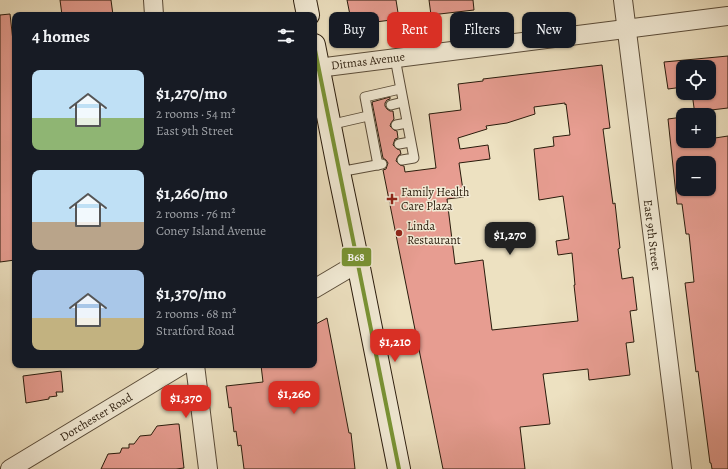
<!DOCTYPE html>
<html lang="en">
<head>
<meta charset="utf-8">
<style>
  :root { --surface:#171b24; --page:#242831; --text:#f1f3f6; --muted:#9ea1a6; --accent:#d93025 }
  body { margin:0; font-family:Alegreya,serif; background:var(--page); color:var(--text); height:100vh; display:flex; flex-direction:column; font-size:15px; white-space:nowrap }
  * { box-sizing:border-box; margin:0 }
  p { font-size:13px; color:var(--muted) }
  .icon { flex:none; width:22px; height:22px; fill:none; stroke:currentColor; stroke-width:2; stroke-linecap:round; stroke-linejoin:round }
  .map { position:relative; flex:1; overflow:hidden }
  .side { position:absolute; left:12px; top:12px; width:305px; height:356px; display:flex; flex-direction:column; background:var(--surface); border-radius:8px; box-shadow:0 1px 3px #0004 }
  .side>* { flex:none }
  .top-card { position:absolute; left:329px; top:12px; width:339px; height:36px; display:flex; gap:8px }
  .tools { position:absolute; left:676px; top:60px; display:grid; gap:8px }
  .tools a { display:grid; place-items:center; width:40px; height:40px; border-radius:8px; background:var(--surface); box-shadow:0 1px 3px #0004; font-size:20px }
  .price { position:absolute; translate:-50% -34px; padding:0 9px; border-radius:8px; background:var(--accent); color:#fff; font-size:13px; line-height:26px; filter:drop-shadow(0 1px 2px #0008) }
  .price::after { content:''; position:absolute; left:50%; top:24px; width:12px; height:9px; margin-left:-6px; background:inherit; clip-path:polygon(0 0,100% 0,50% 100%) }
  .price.active { background:#222; color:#fff }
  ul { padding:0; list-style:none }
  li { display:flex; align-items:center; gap:12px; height:100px; padding:0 20px }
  li span { display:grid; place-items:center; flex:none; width:112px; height:80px; border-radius:8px; color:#555 }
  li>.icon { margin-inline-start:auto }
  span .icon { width:48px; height:48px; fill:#fffc; stroke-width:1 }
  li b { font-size:17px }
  h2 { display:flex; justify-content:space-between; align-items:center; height:48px; padding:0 20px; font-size:17px }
  .chip { padding:0 14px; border-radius:8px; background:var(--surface); box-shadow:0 1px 3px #0004; font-size:14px; line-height:36px }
  .chip.active { background:var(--accent); color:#fff }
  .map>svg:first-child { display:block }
  .building { fill:#e79d91; stroke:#291b0c; fill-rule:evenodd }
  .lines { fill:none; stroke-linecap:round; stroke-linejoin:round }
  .service-casing { stroke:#5a4c39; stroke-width:11 }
  .minor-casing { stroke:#5a4c39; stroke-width:20 }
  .secondary-casing { stroke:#291b0c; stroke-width:24 }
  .service { stroke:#f3ecd7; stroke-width:9 }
  .minor { stroke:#f3ecd7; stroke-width:18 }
  .secondary { stroke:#f3ecd7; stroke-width:22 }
  .bus-1-casing { stroke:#f3ecd7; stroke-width:7 }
  .bus-1 { stroke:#799534; stroke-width:4 }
  .poi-dot { fill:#8f2418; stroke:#f3ecd7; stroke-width:1.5 }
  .labels { text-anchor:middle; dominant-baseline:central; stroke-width:3; stroke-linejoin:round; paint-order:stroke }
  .street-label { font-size:12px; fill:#291b0c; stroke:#f3ecd7 }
  .poi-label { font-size:12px; fill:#291b0c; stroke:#f3ecd7; text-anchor:start }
  .line-badge { stroke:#f3ecd7; stroke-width:1.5 }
  .badge-label { font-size:11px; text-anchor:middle; font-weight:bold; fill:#fff }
</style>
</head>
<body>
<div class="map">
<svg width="728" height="469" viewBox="0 0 728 469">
  <rect width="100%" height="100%" fill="#ede1c1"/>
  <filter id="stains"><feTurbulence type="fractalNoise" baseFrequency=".005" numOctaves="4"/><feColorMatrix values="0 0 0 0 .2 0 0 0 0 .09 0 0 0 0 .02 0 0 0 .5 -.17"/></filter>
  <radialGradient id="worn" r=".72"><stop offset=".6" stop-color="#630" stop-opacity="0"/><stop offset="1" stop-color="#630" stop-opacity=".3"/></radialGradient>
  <g class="building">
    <path d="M 60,0 L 111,0 L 113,15 L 62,15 Z"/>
    <path d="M 347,0 L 396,0 L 399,19 L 352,25 Z"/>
    <path d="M 429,0 L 473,0 L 474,10 L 431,15 Z"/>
    <path d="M 10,14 L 15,59 L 15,260 L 0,262 L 0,15 Z"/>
    <path d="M 728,56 L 728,108 L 711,110 L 715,138 L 728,136 L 728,469 L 712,469 L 711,463 L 710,463 L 698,371 L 696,372 L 685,283 L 694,282 L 689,234 L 686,234 L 682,204 L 677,204 L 668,119 L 683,117 L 683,141 L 709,141 L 709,115 L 695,115 L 692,93 L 709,93 L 709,67 L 683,67 L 683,87 L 668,89 L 664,62 ZM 683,163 L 709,163 L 709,189 L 683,189 Z"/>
    <path d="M 602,65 L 610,128 L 603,129 L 613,204 L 615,203 L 620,248 L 618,249 L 622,279 L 633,277 L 637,310 L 630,311 L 634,342 L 626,343 L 630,375 L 589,380 L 588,369 L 543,374 L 550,424 L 520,427 L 525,469 L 443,469 L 383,170 L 386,169 L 388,163 L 386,160 L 383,158 L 372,102 L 390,97 L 390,99 L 387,100 L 385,103 L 385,106 L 387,109 L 390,111 L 393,111 L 394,119 L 391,123 L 390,126 L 394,130 L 397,131 L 398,138 L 395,139 L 393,145 L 397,149 L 400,150 L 401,154 L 399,155 L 397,158 L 396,161 L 400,165 L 404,166 L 405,172 L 436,168 L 429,114 L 461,110 L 458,84 L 483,81 L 483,79 ZM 565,103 L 565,105 L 566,104 L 570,135 L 553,137 L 554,146 L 534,149 L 539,200 L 563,196 L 569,239 L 556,241 L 558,255 L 572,253 L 575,285 L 574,285 L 578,321 L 492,330 L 483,260 L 455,264 L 447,199 L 464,197 L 459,163 L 490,159 L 488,145 L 460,149 L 458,138 L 487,129 L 486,126 L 507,123 L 535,114 L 534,107 Z"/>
    <path d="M 327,318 L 349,433 L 351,433 L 355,469 L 244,469 L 241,445 L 238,446 L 236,431 L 234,432 L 231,407 L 229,408 L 226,386 L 263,382 L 261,365 L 314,365 L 314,325 Z"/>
    <path d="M 61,371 L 63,392 L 56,392 L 57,396 L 49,397 L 49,399 L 26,403 L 23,376 Z"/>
    <path d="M 176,424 L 179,424 L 184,468 L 176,469 L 101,469 L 108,454 L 120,453 L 122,448 L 129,448 L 129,444 L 134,444 L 140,436 L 151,435 L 157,426 Z"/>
  </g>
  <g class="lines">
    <g class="service-casing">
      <g id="service">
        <path d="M 395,58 L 414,158 L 402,160"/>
        <path d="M 391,105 L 403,102"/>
        <path d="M 329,125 L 368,116"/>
        <path d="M 396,125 L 407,123"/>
        <path d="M 399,144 L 410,142"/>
        <path d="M 378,165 L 365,97 L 400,89"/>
        <path d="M 339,172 L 382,164"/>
      </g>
    </g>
    <g class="minor-casing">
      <g id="minor">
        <path d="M 153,0 L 154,15"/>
        <path d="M 623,0 L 682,469"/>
        <path d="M 318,68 L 728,16"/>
        <path d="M 314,289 L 358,263"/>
        <path d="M 195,365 L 208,469"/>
        <path d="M 10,469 L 182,365"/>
      </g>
    </g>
    <g class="secondary-casing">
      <g id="secondary">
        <path d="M 305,0 L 308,15"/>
        <path d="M 314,45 L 339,172 L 358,263 L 399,469"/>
      </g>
    </g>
    <use href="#service" class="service"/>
    <use href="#minor" class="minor"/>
    <use href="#secondary" class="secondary"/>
    <g class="bus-1-casing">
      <path id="bus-1" d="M 314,45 L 399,469"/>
    </g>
    <use href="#bus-1" class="bus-1"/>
  </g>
  <g class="poi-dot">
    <path d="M390 193h4v4h4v4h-4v4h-4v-4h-4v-4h4z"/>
    <circle cx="399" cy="233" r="4"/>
  </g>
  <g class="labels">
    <g class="street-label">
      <text transform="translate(368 61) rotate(-7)">Ditmas Avenue</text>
      <text transform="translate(652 235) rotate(83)">East 9th Street</text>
      <text transform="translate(96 417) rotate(-31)">Dorchester Road</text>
    </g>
    <g class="poi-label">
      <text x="401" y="192">Family Health<tspan x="401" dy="14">Care Plaza</tspan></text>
      <text x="407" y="226">Linda<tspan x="407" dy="14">Restaurant</tspan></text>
    </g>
  </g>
  <rect class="line-badge" x="341" y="247" width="31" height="20" rx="4" fill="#799534"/>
  <g class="badge-label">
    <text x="356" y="261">B68</text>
  </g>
  <rect width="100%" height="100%" filter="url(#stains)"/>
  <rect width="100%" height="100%" fill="url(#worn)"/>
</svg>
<div class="tools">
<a><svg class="icon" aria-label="locate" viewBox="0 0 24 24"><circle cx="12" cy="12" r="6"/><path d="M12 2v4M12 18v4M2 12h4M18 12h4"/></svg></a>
<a>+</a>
<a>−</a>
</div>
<b class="price active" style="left:510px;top:256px">$1,270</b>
<b class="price" style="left:395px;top:363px">$1,210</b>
<b class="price" style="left:294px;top:415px">$1,260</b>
<b class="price" style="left:186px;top:419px">$1,370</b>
<div class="top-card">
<a class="chip">Buy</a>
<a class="chip active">Rent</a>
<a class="chip">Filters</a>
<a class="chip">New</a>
</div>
<section class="side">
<h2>4 homes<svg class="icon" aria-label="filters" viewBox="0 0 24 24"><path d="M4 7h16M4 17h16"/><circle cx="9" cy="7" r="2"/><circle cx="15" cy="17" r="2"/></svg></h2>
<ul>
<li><span style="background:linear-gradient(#bfe0f5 60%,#8fb573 0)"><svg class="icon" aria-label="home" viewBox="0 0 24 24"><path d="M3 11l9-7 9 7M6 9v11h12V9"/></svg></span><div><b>$1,270/mo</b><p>2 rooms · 54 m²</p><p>East 9th Street</p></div></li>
<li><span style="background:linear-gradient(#bfe0f5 65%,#b9a48a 0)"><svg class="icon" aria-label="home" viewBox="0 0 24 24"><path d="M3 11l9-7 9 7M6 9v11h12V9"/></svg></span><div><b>$1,260/mo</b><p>2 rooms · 76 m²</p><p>Coney Island Avenue</p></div></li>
<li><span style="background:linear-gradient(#a9c7e8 60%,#c2b280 0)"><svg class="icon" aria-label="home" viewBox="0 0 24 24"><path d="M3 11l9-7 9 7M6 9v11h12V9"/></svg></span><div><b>$1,370/mo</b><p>2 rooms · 68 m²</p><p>Stratford Road</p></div></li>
</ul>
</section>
</div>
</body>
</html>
